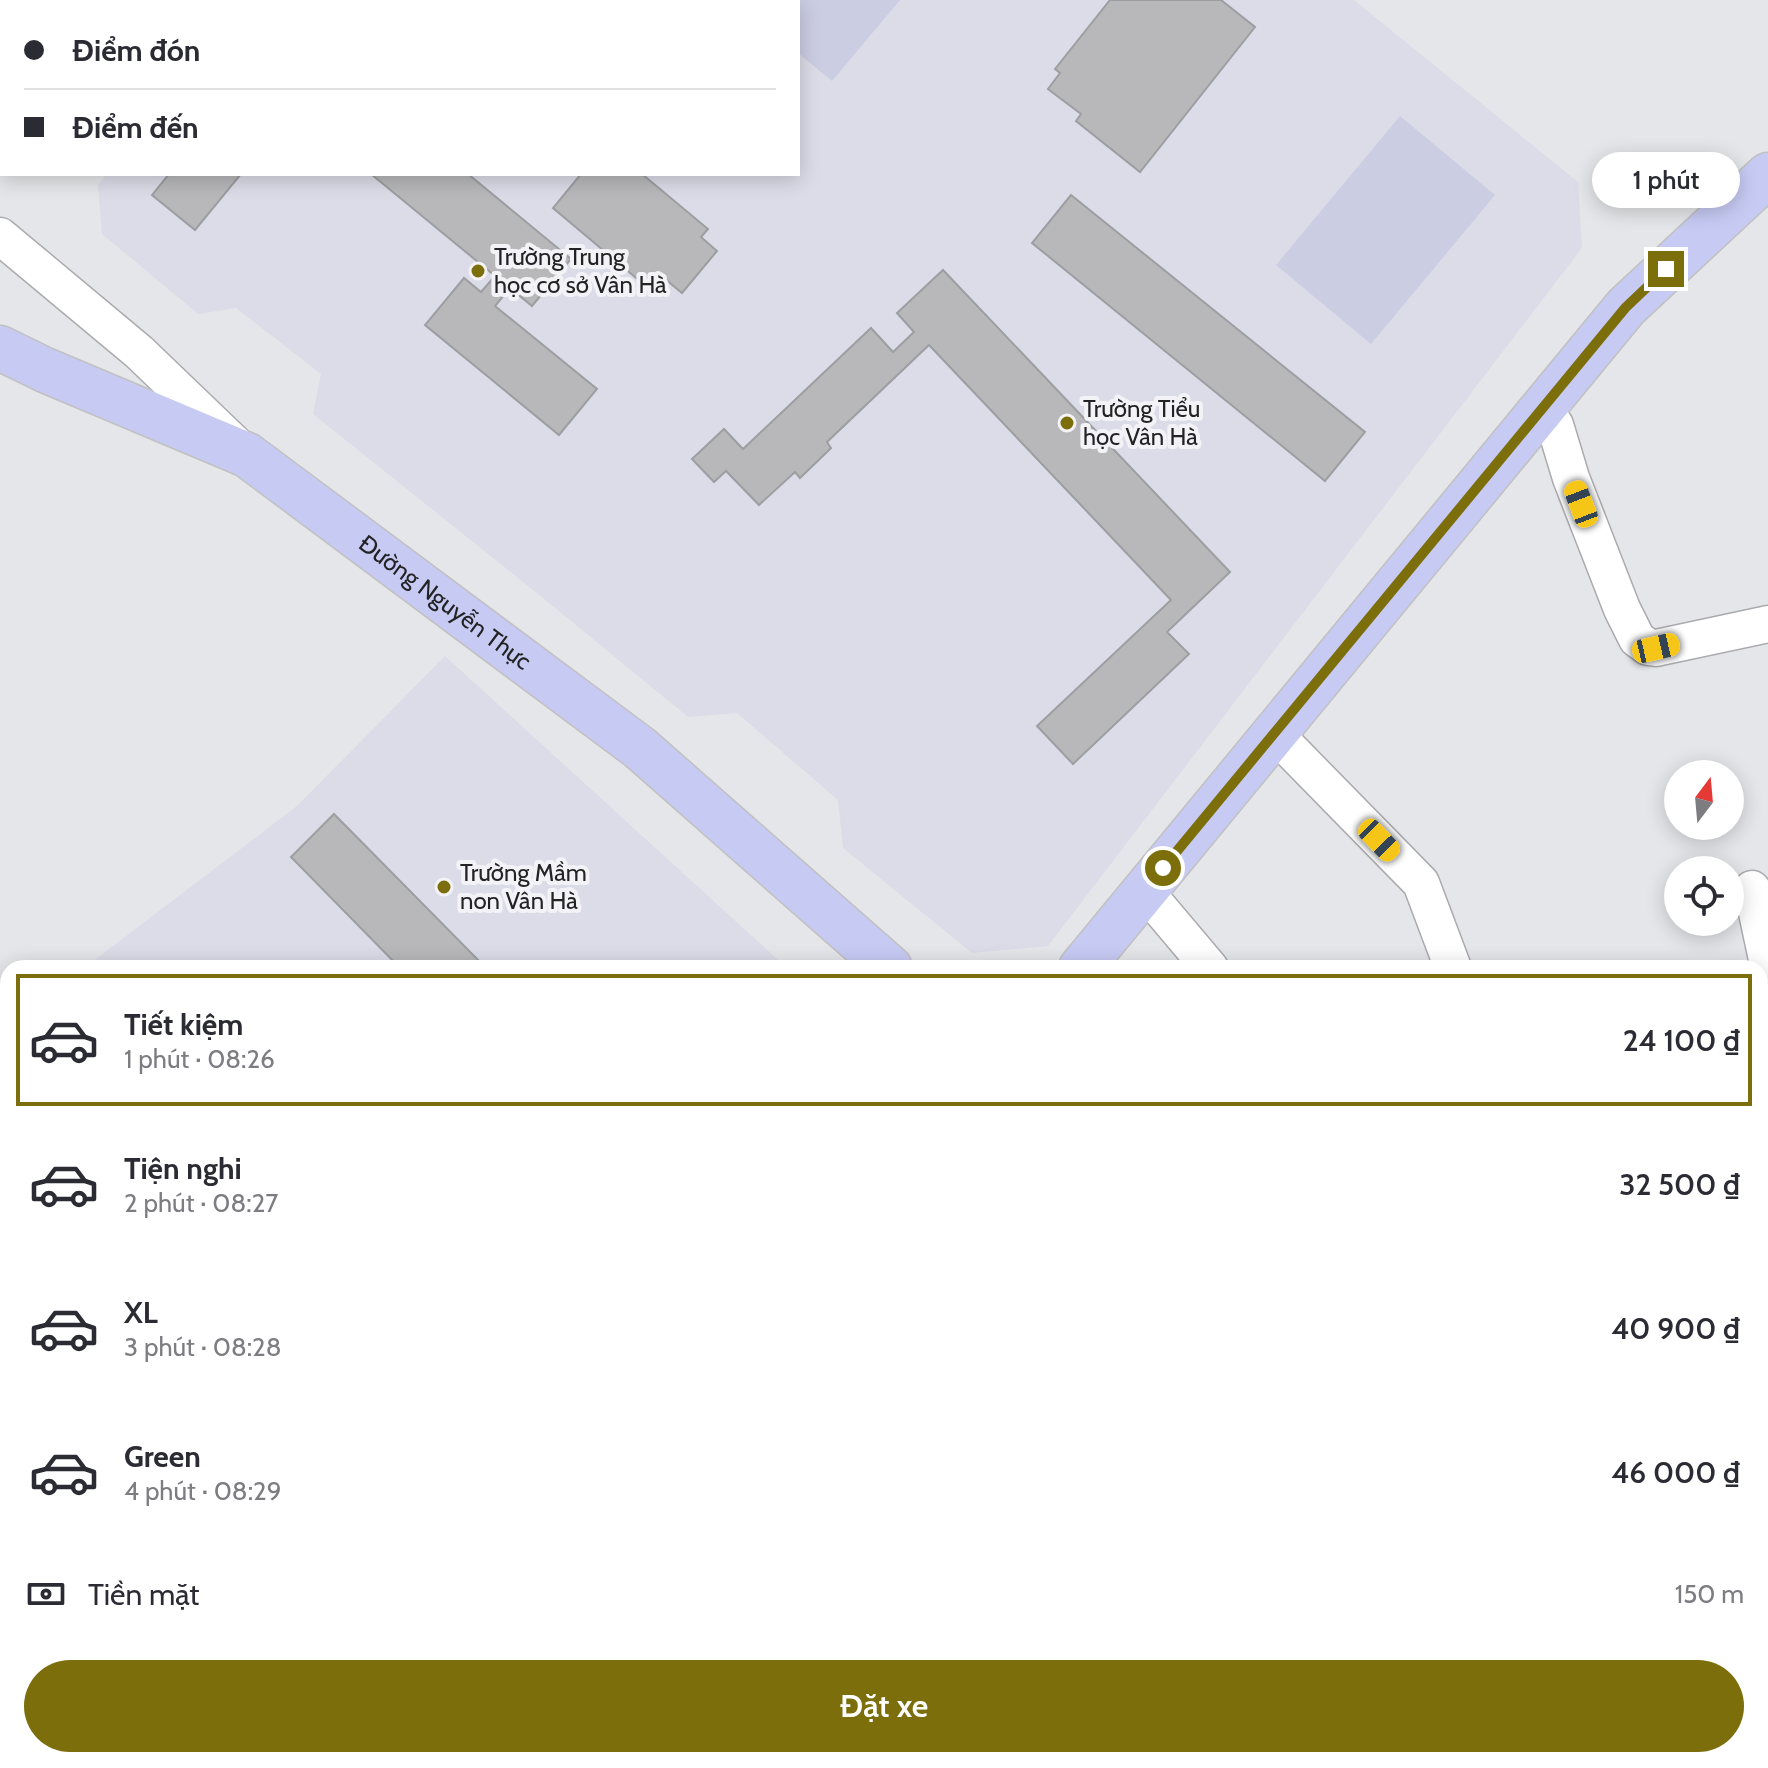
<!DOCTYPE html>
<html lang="vi">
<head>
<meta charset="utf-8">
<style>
	:root { --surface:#fff; --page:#f2f2f3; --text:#2b2b33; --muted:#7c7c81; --line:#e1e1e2; --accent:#7b6e0b }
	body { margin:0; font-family:Cabin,sans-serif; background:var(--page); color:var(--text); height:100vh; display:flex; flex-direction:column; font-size:30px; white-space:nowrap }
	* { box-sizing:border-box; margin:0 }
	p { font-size:26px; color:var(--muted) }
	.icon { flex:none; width:44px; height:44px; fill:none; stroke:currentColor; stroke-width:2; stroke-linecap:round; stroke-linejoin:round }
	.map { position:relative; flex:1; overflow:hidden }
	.panel { position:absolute; left:0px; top:960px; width:1768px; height:808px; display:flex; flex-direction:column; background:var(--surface); border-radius:24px 24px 0 0; box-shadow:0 4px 20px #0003 }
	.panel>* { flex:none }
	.top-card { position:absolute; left:0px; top:0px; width:800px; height:176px; box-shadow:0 4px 20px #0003; display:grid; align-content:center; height:176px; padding:0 24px; background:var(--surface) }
	.needle { width:52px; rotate:16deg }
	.tools { position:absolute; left:1664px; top:760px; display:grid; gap:16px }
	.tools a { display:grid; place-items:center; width:80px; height:80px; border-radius:50%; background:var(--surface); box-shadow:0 4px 20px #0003; font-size:40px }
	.end { position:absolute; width:36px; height:36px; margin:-18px; border:10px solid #7b6e0b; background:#fff; box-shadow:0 0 0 4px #fff }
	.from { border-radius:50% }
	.bubble { position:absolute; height:56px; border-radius:28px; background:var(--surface); box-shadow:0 4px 20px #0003; font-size:26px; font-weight:600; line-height:56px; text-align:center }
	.car { position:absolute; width:24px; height:48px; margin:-24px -12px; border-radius:10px; box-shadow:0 0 6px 2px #0007; background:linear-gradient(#f5c518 24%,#345 0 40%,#f5c518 0 76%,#345 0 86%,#f5c518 0) }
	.top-card b { display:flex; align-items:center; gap:28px; height:76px; font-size:30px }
	.top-card b+b { border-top:2px solid var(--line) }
	.top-card i { width:20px; height:20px; background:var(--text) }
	ul { padding:14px 0 0; list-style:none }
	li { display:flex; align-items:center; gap:24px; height:132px; margin:0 16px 12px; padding:0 8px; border:4px solid transparent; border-radius:0px }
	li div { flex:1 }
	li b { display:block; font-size:30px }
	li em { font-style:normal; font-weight:600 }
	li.current { border-color:var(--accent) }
	li>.icon { width:72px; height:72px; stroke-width:1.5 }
	.pay { display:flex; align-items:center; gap:20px; height:88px; padding:0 24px; font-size:30px }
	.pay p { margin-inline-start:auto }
	.button { display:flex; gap:16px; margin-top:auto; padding:16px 24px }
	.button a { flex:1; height:92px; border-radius:48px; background:var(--accent); color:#fff; font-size:32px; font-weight:600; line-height:92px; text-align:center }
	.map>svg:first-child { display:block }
	.built { fill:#dbdce7 }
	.green { fill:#cbcde3 }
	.building { fill:#b8b8bb; stroke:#9d9ea1; stroke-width:2 }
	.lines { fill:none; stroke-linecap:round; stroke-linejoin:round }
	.minor-casing { stroke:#ababaf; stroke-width:39 }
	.major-casing { stroke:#c1c1c2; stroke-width:47 }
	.minor { stroke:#fff; stroke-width:36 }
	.major { stroke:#c7caf3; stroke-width:44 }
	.route { stroke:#7b6e0b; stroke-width:10 }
	.poi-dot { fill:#7b6e0b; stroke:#f3f3f7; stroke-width:3 }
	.labels { text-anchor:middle; stroke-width:8; stroke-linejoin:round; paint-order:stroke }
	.poi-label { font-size:24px; fill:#232325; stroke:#f3f3f7; text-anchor:start }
	.street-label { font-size:24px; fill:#232325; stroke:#f3f3f7 }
</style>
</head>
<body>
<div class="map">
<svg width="1768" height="1768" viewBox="0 0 1768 1768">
	<rect width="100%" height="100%" fill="#e5e6e9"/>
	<path class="built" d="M250 0H1354L1578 182 1582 248 1048 946 972 953 843 848 838 800 737 713 688 717 543 598 313 414 321 374 236 308 198 314 102 234 98 185 107 174H798V2H248Z
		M445 656 787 968H84L297 806Z"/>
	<path class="green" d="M733 0H900L832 81 798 53V2H736Z
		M1400 116 1495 195 1371 344 1276 265Z"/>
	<path class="building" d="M349 0H445L447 2H352Z
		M539 0H638L641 2H542Z
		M1110 0H1221L1255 27 1140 172 1076 121 1081 114 1048 89 1060 73 1055 69Z
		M169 174H241L195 230 152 195Z
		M371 174H468L571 259 532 306 510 288 495 306 597 389 559 435 425 325 464 278 481 292 495 276Z
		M581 174H642L708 229 701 237 717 251 682 293 665 279 654 293 553 208Z
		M1071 195 1365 432 1325 481 1032 243Z
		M943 270 1230 572 1167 632 1189 654 1073 764 1037 726 1171 600 929 345 827 442 831 448 800 478 795 472 759 505 726 471 714 482 692 459 724 429 743 449 871 328 893 352 914 332 897 313Z
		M334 814 486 968H400L291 857Z"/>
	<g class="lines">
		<defs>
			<path id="minor" d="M0 236 139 352 238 447
				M1542 407 1555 425 1571 478 1622 609 1637 639 1648 647 1656 648 1768 624
				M1274 733 1421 883 1453 968
				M1752 889 1768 964
				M1145 891 1210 968
				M1760 1705 1768 1719
				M0 1730 8 1725
				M324 1760 328 1768
				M1487 1760 1492 1768
				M1645 1760 1649 1768"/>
			<g id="major">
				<path id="s1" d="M0 348 45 370 247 455 640 748 890 968"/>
				<path d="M1081 968 1626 307 1768 175"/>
				<path d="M1243 1760 1246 1768"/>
			</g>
		</defs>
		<use href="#minor" class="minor-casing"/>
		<use href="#major" class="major-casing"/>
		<use href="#minor" class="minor"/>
		<use href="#major" class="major"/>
	</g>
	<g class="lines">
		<path class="route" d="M1163 868 1626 307 1666 269"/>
	</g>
	<g class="poi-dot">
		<circle cx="478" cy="271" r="8"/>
		<circle cx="1067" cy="423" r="8"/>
		<circle cx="444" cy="887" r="8"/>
	</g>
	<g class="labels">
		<g class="poi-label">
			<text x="494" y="265">Trường Trung<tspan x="494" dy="28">học cơ sở Vân Hà</tspan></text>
			<text x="1083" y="417">Trường Tiểu<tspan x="1083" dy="28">học Vân Hà</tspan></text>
			<text x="460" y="881">Trường Mầm<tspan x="460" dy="28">non Vân Hà</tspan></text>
		</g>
		<g class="street-label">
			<text dy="8" stroke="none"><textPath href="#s1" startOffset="516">Đường Nguyễn Thực</textPath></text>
		</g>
	</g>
</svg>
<div class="tools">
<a><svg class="needle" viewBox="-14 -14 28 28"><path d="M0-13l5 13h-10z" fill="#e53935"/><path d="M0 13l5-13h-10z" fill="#7c7c81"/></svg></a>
<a><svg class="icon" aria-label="locate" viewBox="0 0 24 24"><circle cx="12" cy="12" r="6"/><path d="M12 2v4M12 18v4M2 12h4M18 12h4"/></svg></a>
</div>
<i class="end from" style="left:1163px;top:868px"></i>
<i class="end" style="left:1666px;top:269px"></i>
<div class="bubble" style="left:1592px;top:152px;width:148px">1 phút</div>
<i class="car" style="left:1581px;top:504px;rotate:339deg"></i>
<i class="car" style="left:1656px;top:648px;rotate:77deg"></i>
<i class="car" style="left:1379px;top:840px;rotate:136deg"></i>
<div class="top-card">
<b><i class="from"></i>Điểm đón</b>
<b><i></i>Điểm đến</b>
</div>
<section class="panel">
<ul>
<li class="current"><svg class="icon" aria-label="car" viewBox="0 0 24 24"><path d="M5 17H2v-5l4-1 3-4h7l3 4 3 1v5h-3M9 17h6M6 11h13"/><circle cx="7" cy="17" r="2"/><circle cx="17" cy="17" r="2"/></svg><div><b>Tiết kiệm</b><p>1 phút · 08:26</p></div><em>24 100 ₫</em></li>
<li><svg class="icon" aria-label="car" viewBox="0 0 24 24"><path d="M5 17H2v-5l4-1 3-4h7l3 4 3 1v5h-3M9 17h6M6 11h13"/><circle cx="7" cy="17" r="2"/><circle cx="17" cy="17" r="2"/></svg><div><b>Tiện nghi</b><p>2 phút · 08:27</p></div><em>32 500 ₫</em></li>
<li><svg class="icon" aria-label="car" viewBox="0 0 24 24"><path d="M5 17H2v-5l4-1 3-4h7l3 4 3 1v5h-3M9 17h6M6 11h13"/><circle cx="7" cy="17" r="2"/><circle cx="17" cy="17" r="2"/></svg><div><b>XL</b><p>3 phút · 08:28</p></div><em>40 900 ₫</em></li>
<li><svg class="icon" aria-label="car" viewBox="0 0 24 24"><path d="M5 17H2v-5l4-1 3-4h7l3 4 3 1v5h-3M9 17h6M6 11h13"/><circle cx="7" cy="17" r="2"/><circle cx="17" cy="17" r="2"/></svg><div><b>Green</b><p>4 phút · 08:29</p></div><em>46 000 ₫</em></li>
</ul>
<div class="pay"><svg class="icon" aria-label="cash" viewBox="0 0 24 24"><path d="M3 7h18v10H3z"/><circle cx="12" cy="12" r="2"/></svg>Tiền mặt<p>150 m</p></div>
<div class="button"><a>Đặt xe</a></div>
</section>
</div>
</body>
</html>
